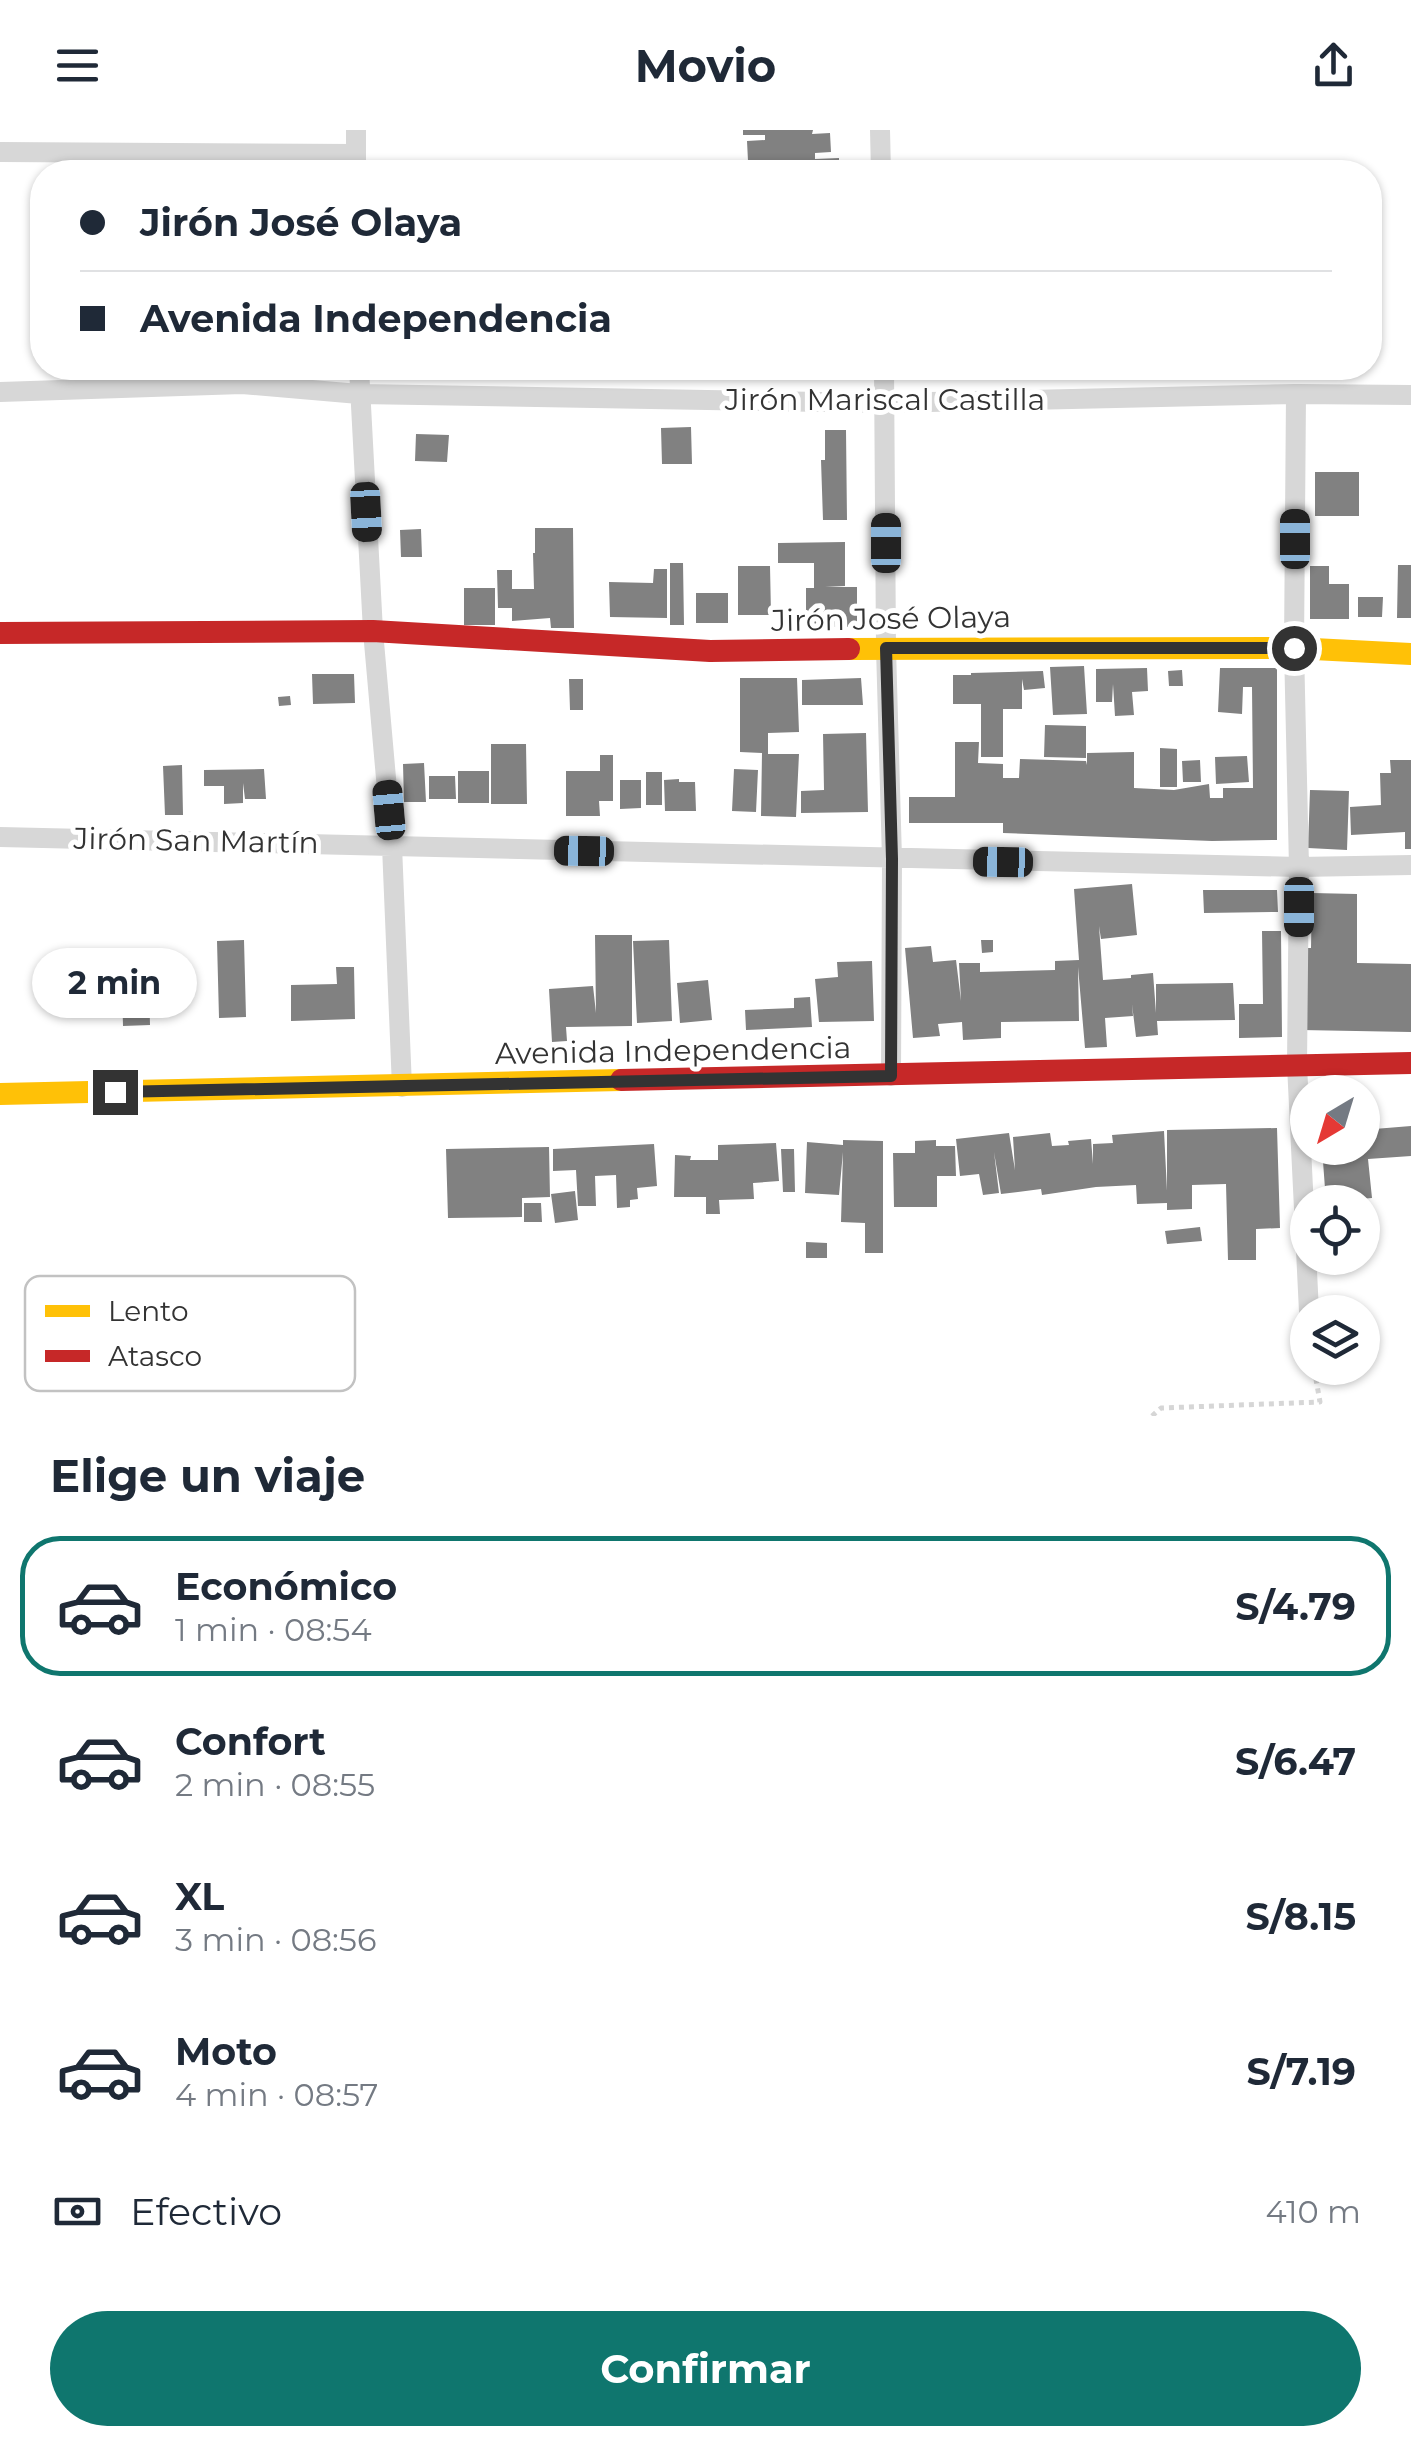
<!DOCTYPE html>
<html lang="es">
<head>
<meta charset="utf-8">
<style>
	:root { --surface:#fff; --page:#f6f6f7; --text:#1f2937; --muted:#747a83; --line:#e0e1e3; --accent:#0f766e }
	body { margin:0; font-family:Montserrat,sans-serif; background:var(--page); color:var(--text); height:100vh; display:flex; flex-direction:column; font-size:38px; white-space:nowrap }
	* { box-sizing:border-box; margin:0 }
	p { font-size:32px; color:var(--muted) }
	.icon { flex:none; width:55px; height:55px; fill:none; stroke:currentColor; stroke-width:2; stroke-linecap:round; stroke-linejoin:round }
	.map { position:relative; height:1286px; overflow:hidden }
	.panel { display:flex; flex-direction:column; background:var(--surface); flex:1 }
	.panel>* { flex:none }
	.guide { position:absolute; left:30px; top:30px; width:1352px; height:220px; border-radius:40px; box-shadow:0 2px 8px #0004; display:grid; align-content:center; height:220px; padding:0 50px; background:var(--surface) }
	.needle { width:65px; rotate:218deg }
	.tools { position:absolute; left:1290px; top:945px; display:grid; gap:20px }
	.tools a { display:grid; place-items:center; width:90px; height:90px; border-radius:50%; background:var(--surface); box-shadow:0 2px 8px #0004; font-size:50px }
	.end { position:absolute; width:45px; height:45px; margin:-22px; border:12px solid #333; background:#fff; box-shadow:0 0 0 5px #fff }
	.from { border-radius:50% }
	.bubble { position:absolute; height:70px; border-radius:35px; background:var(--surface); box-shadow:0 2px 8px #0004; font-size:32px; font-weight:700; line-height:70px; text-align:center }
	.car { position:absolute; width:30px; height:60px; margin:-30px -15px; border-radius:12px; box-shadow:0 0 8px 2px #0007; background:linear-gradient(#222 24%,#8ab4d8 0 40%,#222 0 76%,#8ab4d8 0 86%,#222 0) }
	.guide b { display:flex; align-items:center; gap:35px; height:95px; font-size:38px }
	.guide b+b { border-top:2px solid var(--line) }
	.guide i { width:25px; height:25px; background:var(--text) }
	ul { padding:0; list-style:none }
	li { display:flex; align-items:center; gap:30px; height:140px; margin:0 20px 15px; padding:0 30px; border:5px solid transparent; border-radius:40px }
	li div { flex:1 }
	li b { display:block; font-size:38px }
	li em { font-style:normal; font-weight:700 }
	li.on { border-color:var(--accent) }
	li>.icon { width:90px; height:90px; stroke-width:1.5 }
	h2 { padding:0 50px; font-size:45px; line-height:120px }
	.pay { display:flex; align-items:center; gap:25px; height:110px; padding:0 50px; font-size:38px }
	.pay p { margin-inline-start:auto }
	.cta { display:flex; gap:20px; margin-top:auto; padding:20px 50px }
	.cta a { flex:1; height:115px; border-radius:60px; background:var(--accent); color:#fff; font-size:40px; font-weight:700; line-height:115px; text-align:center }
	header { display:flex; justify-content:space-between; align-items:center; height:130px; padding:0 50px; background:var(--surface); font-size:45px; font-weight:700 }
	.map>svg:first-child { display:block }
	.building { fill:#818181 }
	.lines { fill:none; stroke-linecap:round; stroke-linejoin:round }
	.path { stroke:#d6d6d6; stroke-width:5; stroke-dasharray:5 5; stroke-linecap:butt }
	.street { stroke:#d7d7d7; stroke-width:20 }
	.slow { stroke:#ffc107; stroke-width:22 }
	.jam { stroke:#c62828; stroke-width:22 }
	.route { stroke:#333; stroke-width:12 }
	.labels { text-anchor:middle; stroke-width:10; stroke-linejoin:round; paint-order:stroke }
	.street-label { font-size:30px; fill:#333; stroke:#fff }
	.key { fill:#fff; stroke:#c2c2c2; stroke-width:2.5 }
	.key-label { font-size:28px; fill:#333 }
</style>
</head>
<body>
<header><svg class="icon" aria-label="menu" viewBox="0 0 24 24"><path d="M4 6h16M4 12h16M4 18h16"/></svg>Movio<svg class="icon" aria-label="share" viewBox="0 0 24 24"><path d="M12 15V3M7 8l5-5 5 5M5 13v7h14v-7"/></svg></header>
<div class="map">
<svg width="1411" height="1286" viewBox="0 0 1411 1286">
	<rect width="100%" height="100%" fill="#fff"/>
	<path class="building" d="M743 0H813L812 4 830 3 831 22 815 23V29L839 28V42H752L751 38H764V30L748 31 747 11 765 10V5H743Z
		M904 238H930V241H904Z
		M691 297 692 334H662L661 298Z
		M825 300H846L847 390H823L821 330H825Z
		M416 304 449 305 447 332 415 331Z
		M1315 342H1359V386H1315Z
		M535 398H573L574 498H551L550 488 512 491V478H498L497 440H512V459H534L533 423H535Z
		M421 399 422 427H401L400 400Z
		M845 412V456L825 457H857V497H806V458H814V433H778V413Z
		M670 433H683L684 495H670Z
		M1398 435H1411V488H1397Z
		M738 436H770L771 485H738Z
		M1310 436H1329V454H1349V489H1310Z
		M654 439H667V488L610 487 609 452 653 453Z
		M464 458H495V495H464Z
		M696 463H728V493H696Z
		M1358 467H1383L1382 487H1358Z
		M1084 536 1087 584 1053 585 1050 537Z
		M1147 538 1148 561 1132 562 1134 585 1115 586 1113 554 1112 572H1096V539Z
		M1220 538H1277V710L1212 711 1003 703V693H909V667H955V612H979L978 633 1003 634V648H1019L1020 629 1086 631 1087 635V623L1134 622V658L1174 660 1209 654 1210 668H1223V658H1253L1252 557H1243L1242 584 1218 582Z
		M1182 540 1183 556H1169L1168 541Z
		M1043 541 1045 558 1024 560 1022 549V579H1003V627H981V574H953V545H971V543Z
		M312 544H354L355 573 313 574Z
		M740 548H797L799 602 768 603V624H799L796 687 761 686 762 623 740 622Z
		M861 548 863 575H802V550Z
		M569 549H583V580H570Z
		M290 566 291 575 279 576 278 567Z
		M1045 595 1086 596V628L1044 627Z
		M866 603 868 682 801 683V661L824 660 823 604Z
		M491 614H526L527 674H491Z
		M1160 618 1177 619V657H1160Z
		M600 625H613V671H599L600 686H566V641H600Z
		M1247 626 1249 652 1216 654 1215 627Z
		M1200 630 1201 652H1183L1182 631Z
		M1390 630H1411V719H1405V702L1351 705 1350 677 1381 675 1380 643H1391Z
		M424 633 426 672H404L403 634Z
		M182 635 183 685H165L163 636Z
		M264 639 266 669H245L243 653V673L224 674V656H204V640Z
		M734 639 758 640 756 682 732 681Z
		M458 641H489V673H458Z
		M646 642H662V675H646Z
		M429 646H455L456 669H429Z
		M679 649V652H695L696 681H665L664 650Z
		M620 650H641V678L620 679Z
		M1310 660 1349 661 1347 720 1308 718Z
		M1132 754 1137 805 1101 809 1099 796 1103 850 1131 848V845L1153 843 1156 883V854L1233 853 1235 890 1157 891 1158 905 1136 907 1132 874 1133 886 1105 888 1107 917 1085 918 1078 837 1079 891 1001 892V908L963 910 962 892 938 894 940 906 913 908 905 818 931 816 933 832 956 830 961 871 959 833H980V842L1055 840V831L1079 830 1074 759Z
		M1203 760H1277L1278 782 1204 783Z
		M1312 763 1357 764V833L1411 834V902L1301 900 1302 818H1311Z
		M1262 801H1281L1282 907 1239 908V874H1263Z
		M595 805H632V896L566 897 567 911 552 912 549 859 593 856 596 883Z
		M244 810 246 887 219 888 217 811Z
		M669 810 672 891 637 893 633 811Z
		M981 810H993V822L982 823Z
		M872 831 874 891 819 892 815 849 838 847 837 832Z
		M336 837H354L355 889 291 891V855L337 854Z
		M708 850 712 890 680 893 677 853Z
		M149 857 150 895 123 896 122 858Z
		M810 867 812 897 746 900 745 880 794 878V868Z
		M1411 996V1026L1368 1029 1372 1068 1326 1072 1322 1018H1362V1000Z
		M1277 998 1280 1098 1256 1099V1130H1228L1226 1054 1192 1055V1079L1167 1080V1073L1137 1074 1136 1055 1096 1057 1042 1065 1041 1059 1001 1064 994 1022 999 1063 983 1065 979 1044 960 1046 956 1009 1009 1003 1015 1040 1013 1007 1050 1003 1052 1016 1069 1015 1068 1011 1091 1009 1093 1034V1014L1113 1013 1112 1005 1164 1001 1167 1061V1000Z
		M843 1010 883 1011V1123H865V1093L841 1092 843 1022 839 1065 805 1063 807 1012 843 1015Z
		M936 1010V1016H955L956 1046H937V1077H894L893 1023H915V1011Z
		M776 1013 779 1051 753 1053 754 1069 719 1070 720 1084H706V1067H674L675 1025 691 1026 690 1030H718V1015Z
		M654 1014 657 1056 637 1058 638 1069 630 1070V1077L617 1078 616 1045 595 1046 596 1076H578L576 1040 553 1041V1019Z
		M549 1017 550 1067 522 1068V1087L448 1088 446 1019Z
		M781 1019H794L795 1062H783Z
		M575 1061 578 1090 555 1093 551 1064Z
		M524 1073H541L542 1092H524Z
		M1200 1097 1202 1111 1167 1114 1165 1101Z
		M806 1112 827 1113V1128H806Z"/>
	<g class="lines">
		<path class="path" d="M1152 1286 1161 1278 1320 1272 1314 1238"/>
		<path class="street" d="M880 0 881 42
			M0 22 356 24
			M356 42V0
			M359 238 373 501 392 716 402 957
			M884 238 886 518 892 729 891 946
			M0 262 242 254 359 264 885 273 1296 264 1411 265
			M1296 264 1294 518 1299 737 1297 935 1309 1182
			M0 707 1299 737 1411 735"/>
		<path class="slow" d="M849 519 1294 518 1411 524
			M0 964 621 950"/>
		<path class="jam" d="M0 503 373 501 710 521 849 519
			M621 950 1411 933"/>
	</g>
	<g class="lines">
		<path class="route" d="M115 962 891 946 892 729 886 518H1294"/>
	</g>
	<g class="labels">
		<g class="street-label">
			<text x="885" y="280">Jirón Mariscal Castilla</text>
			<text transform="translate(891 489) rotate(-1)" y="10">Jirón José Olaya</text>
			<text transform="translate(196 711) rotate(1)" y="10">Jirón San Martín</text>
			<text transform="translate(673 921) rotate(-1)" y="10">Avenida Independencia</text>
		</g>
	</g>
	<rect x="25" y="1146" width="330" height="115" rx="15" class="key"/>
	<rect x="45" y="1175" width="45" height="12" fill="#ffc107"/>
	<rect x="45" y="1220" width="45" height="12" fill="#c62828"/>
	<g class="key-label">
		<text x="108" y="1191">Lento</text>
		<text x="108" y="1236">Atasco</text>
	</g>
</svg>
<div class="tools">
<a><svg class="needle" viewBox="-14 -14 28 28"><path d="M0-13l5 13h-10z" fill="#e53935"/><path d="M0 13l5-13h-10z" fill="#747a83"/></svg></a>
<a><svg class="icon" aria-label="locate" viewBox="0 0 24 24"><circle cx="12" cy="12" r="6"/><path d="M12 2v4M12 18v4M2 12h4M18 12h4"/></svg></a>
<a><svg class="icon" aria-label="layers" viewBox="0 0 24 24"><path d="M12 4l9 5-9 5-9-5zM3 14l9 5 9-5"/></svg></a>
</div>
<i class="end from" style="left:1294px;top:518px"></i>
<i class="end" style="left:115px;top:962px"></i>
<div class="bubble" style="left:32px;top:818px;width:165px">2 min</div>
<i class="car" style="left:366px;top:382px;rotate:177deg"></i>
<i class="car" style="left:1295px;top:409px;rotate:0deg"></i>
<i class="car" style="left:886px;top:413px;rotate:0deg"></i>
<i class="car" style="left:389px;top:680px;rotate:355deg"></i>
<i class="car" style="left:584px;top:721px;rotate:271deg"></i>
<i class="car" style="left:1003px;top:732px;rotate:271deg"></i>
<i class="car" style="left:1299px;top:777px;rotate:180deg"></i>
<div class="guide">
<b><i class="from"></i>Jirón José Olaya</b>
<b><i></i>Avenida Independencia</b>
</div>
</div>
<section class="panel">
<h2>Elige un viaje</h2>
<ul>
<li class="on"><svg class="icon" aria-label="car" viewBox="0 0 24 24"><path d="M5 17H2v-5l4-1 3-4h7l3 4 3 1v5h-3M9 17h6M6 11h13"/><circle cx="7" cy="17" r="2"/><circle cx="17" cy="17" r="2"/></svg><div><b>Económico</b><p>1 min · 08:54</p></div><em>S/4.79</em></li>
<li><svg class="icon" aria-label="car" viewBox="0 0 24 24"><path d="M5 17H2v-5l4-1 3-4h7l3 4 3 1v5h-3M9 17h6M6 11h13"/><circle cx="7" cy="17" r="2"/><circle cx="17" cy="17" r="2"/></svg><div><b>Confort</b><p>2 min · 08:55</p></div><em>S/6.47</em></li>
<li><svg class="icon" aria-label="car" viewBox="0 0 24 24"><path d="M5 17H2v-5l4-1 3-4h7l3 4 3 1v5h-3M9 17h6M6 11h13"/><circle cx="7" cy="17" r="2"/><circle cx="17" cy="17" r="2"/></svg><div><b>XL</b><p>3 min · 08:56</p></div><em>S/8.15</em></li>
<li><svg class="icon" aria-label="car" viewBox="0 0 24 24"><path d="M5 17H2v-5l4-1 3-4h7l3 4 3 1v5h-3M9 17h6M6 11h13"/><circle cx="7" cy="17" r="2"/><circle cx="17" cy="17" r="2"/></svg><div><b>Moto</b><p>4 min · 08:57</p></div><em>S/7.19</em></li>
</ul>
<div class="pay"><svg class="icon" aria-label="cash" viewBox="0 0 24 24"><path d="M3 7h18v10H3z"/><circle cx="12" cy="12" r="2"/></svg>Efectivo<p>410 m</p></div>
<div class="cta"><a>Confirmar</a></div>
</section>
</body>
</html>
